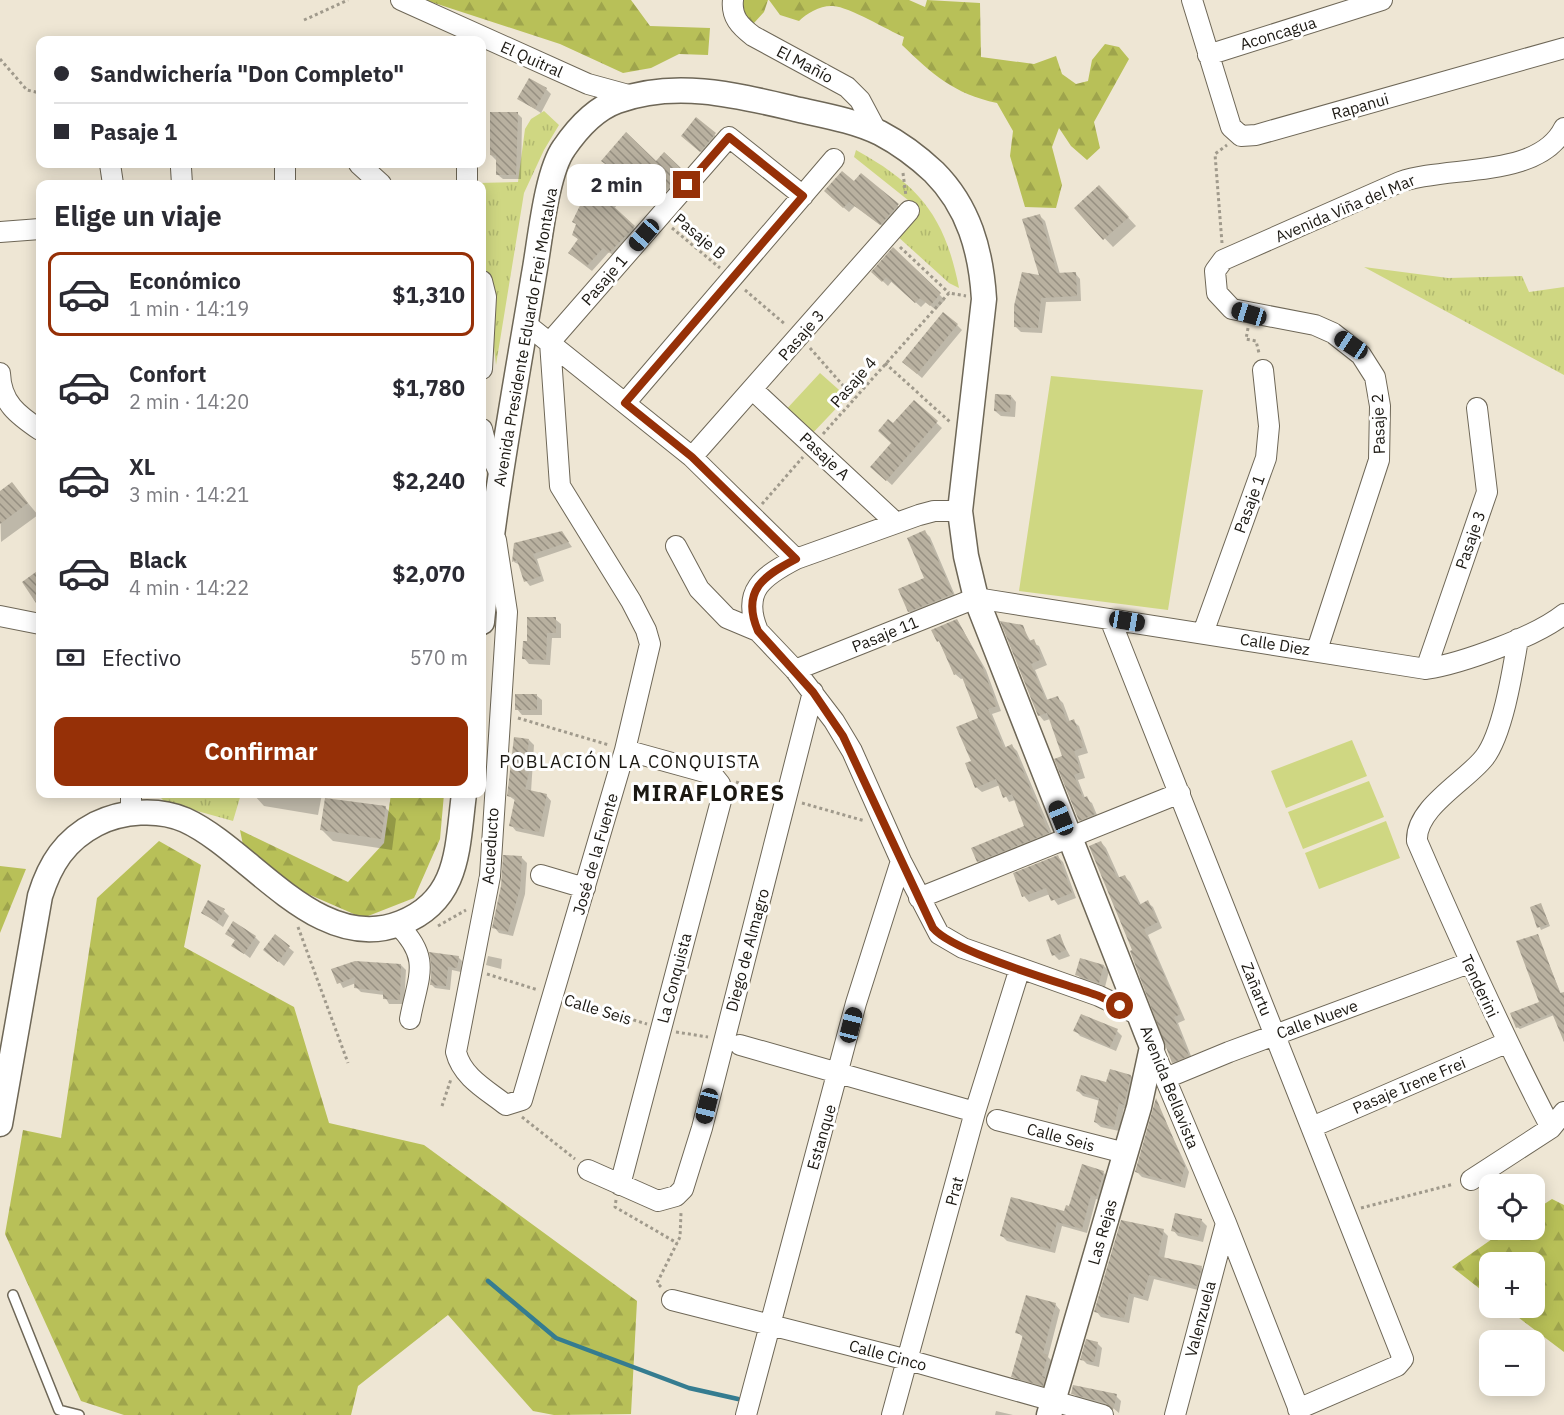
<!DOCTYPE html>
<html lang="es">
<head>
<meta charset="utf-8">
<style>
	:root { --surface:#fff; --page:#f7f7f7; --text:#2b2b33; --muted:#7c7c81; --line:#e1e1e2; --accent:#963007 }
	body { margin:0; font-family:"IBM Plex Sans",sans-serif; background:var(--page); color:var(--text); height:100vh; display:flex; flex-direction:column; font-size:22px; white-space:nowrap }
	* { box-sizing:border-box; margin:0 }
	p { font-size:20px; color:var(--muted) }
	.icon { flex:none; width:33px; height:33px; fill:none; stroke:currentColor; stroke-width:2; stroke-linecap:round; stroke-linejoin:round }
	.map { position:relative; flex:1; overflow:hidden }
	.drawer { position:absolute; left:36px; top:180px; width:450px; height:618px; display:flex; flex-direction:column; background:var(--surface); border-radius:12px; box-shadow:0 3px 15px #0003 }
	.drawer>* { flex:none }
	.hud { position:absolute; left:36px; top:36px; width:450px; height:132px; border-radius:12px; box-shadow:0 3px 15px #0003; display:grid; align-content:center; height:132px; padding:0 18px; background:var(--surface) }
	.buttons { position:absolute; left:1479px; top:1174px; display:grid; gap:12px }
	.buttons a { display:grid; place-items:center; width:66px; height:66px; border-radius:12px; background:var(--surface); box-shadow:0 3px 15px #0003; font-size:30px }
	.end { position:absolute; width:27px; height:27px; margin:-14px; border:8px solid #963007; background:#fff; box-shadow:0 0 0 3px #fff }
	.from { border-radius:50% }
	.bubble { position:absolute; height:42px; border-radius:12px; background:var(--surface); box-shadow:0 3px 15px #0003; font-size:20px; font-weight:700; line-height:42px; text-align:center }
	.car { position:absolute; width:18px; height:36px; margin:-18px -9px; border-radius:8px; box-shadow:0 0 4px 2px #0007; background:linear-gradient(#222 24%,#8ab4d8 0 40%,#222 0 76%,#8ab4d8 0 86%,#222 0) }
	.hud b { display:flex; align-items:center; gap:21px; height:57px; font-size:22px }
	.hud b+b { border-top:2px solid var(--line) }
	.hud i { width:15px; height:15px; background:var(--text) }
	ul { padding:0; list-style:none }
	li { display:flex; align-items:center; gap:18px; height:84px; margin:0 12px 9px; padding:0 6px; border:3px solid transparent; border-radius:12px }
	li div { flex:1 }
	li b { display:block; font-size:22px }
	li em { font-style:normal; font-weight:700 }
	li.on { border-color:var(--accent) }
	li>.icon { width:54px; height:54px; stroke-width:1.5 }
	h2 { padding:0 18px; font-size:27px; line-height:72px }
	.pay { display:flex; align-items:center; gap:15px; height:66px; padding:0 18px; font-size:22px }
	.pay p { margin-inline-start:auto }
	.cta { display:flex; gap:12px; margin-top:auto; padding:12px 18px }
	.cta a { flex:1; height:69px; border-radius:12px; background:var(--accent); color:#fff; font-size:24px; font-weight:700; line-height:69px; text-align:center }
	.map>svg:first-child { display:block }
	.grass { fill:url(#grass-tufts) }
	.forest { fill:url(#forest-firs) }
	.pitch { fill:#cfd782 }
	.shadow { fill:#0003 }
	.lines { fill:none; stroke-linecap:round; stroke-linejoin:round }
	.stream { stroke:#357c90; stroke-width:4.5 }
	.building { fill:url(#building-back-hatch) }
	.service-casing { stroke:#6e6757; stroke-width:12 }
	.minor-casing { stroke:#6e6757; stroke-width:22 }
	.tertiary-casing { stroke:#6e6757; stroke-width:27 }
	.path { stroke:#a09a8c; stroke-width:3; stroke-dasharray:3 3; stroke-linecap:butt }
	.service { stroke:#fff; stroke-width:9 }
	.minor { stroke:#fff; stroke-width:20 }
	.tertiary { stroke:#fff; stroke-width:24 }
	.route { stroke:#963007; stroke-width:8 }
	.labels { text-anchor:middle; stroke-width:6; stroke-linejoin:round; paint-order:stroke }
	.street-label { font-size:16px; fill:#1b1812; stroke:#fff }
	.neighbourhood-label { font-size:18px; letter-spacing:1.5px; fill:#1b1812; stroke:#fff }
	.district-label { font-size:22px; font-weight:bold; letter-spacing:1.5px; fill:#1b1812; stroke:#fff }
</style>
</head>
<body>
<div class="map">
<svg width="1564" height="1415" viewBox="0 0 1564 1415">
	<defs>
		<pattern id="grass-tufts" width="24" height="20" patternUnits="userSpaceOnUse" patternTransform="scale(1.5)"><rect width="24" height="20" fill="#cfd782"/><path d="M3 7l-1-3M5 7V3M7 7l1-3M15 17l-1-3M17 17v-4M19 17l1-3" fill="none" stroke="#b1b86f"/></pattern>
		<pattern id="forest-firs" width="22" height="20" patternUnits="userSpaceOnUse" patternTransform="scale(1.5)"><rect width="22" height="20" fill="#b8c058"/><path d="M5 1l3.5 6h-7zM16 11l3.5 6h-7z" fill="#9ea44c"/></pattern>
		<pattern id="building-back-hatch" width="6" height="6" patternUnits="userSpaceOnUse" patternTransform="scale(1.5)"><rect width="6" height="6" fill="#b9b1a0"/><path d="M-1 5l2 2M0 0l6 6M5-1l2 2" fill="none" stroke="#968f81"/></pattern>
	</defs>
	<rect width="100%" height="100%" fill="#eee6d4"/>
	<path class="grass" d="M544 111 559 125 544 150 524 193 496 365 488 294 482 278V184L477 183 518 182 525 129 531 119Z
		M856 150C919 185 945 216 959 288L949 283 896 235 918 208 854 157Z
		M1364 267 1448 278 1522 276 1529 292 1564 287V375Z
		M157 794H241L233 821 165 802Z"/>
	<path class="forest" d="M425 0H631L650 26 710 28 708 55 679 54 651 68 623 73 560 44Z
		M737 0H768L764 12 744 34Z
		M769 0H909L925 7 927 0 980 3 981 57 1034 64 1056 56 1062 74 1076 84 1088 81 1092 60 1105 44 1119 47 1129 59 1094 122 1100 148 1087 160 1071 146 1059 128 1052 147 1062 185 1056 208 1025 207 1010 156 1013 131 997 103C954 94 932 74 902 45L904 37C887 30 850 7 833 6 821 5 807 13 799 21L780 15Z
		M391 794H444L440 839 414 898 363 918 301 891 244 850 240 830 348 882 384 843Z
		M159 841 201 865 184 947 294 1007 329 1123 424 1145 637 1301 631 1414 554 1415 533 1411 448 1315 358 1386 351 1415H124L81 1401 5 1234 23 1130 61 1138 97 898Z
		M0 866 26 869 0 933Z
		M1552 1199 1564 1205V1352L1506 1308H1534V1263H1490L1489 1296 1452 1267 1505 1230H1534L1535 1210Z"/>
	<path class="pitch" d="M820 373 847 397 808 438 782 414Z
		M1051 376 1203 390 1168 610 1019 591Z
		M1352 740 1367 776 1286 808 1271 771Z
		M1369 781 1384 817 1303 849 1288 812Z
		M1386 821 1400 858 1319 889 1305 853Z"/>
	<path class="shadow" d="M546 89 551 94 541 113 519 99Z
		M517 113 522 118 521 179H503L498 175 496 160 491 155Z
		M697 119 720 140 706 156 688 141Z
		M664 154 688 177 674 192 670 188 652 206 631 185 614 209 639 232 615 257 609 252 592 271 575 258 570 253 579 240 574 235 587 194 656 163Z
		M861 175 903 210 886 229 855 206 849 212 831 197 854 183Z
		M1107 195 1136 226 1113 247 1076 208Z
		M1040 216 1045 221 1060 274 1075 273 1080 279 1081 301 1046 302 1042 333 1021 332 1016 327 1041 277Z
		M893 249 945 300 936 310 926 302 921 307 892 281 888 286 873 272Z
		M957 325 962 330 922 378 909 367Z
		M1011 396 1016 402 1015 417 1001 416 995 411Z
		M914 402 942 428 892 485 872 467 893 443V426Z
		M12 484 38 515 1 542 0 493Z
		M561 532 572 547 537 559 544 581 530 586 526 581 520 565 514 562 515 544Z
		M925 532 930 537 957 600 914 617 909 611 926 579Z
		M555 619 561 624V638H552L550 665 529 664 524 658 528 643Z
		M957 620 986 670 1001 711 992 714 1006 748 1012 746 1017 751 1054 838 984 866 978 861 1026 827 1015 800 1009 802 1000 785 982 792 976 787 972 762 980 719 964 678 961 679 955 674 939 641Z
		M1022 626 1031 642 1039 646 1047 665 1035 670 1048 701 1058 698 1063 703 1070 722 1073 721 1079 726 1088 753 1078 756 1085 778 1078 780 1085 798 1092 803 1099 820 1085 825 1080 820 1064 757 1050 719 1044 721 1039 715Z
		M536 695 542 700V715H522L517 709Z
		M529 740 534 745 531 792 546 795 551 801 544 837 516 831 511 825 516 801 509 796Z
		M253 794H322L318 815 264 806Z
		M385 807 396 819 392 850 333 841 322 830Z
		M1101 842 1106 848 1120 879 1125 877 1130 882 1141 905 1147 902 1153 907 1162 928 1148 935 1185 1020 1178 1023 1193 1061 1178 1067 1173 1062 1134 951Z
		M1058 857 1063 862 1076 898 1058 905 1050 894 1029 902 1024 896 1015 874Z
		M522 858 527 863 525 894 513 936 499 933 494 927Z
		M1541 905 1550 926 1541 930 1532 908Z
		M224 911 229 916 223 927 203 913Z
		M227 934 255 937 260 942 250 958 233 945 236 941Z
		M1537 935 1561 994 1564 993V1039L1554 1015 1520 1029 1517 1027 1541 1002Z
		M275 936 294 952 284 966 265 950Z
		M1059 936 1070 956 1059 960 1054 955Z
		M431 953 458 957 462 961 461 972 452 970 450 990 435 988 431 984Z
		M488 956 502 959 501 969 486 965Z
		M1081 959 1104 966 1109 971 1105 987 1082 980 1077 974Z
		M401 965 406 970 404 1004H389L384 995 361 992 356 987V983L343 988 333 970Z
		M1075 1030 1117 1031 1122 1036 1116 1051 1080 1036Z
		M1131 1076 1136 1081 1129 1109 1124 1108 1119 1131 1101 1127 1095 1122 1100 1101 1083 1096 1078 1091Z
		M1156 1101 1189 1172 1185 1188 1142 1177 1137 1172Z
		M1103 1172 1108 1178 1101 1201 1096 1199 1087 1233 1062 1226 1055 1253 1007 1241 1002 1236 1065 1212Z
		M1202 1221 1207 1226 1203 1242 1178 1236 1173 1230Z
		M1163 1231 1168 1236 1164 1259 1201 1267 1206 1273 1202 1291 1154 1279 1148 1301 1134 1297 1129 1323 1101 1317 1096 1311Z
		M1055 1304 1060 1310 1048 1357 1053 1362 1048 1390 1018 1381 1013 1376 1024 1338 1017 1332Z
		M1097 1343 1102 1348 1099 1367 1087 1364 1082 1359Z
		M1073 1393 1116 1396 1121 1401 1119 1413 1113 1408 1078 1398Z
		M996 1411 1013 1415H995Z"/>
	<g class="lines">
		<path class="stream" d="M488 1281 556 1338 689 1388 738 1399"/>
	</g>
	<path class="building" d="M529 78 547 88 535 109 517 99Z
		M490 112H518L516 175H496V156L490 155Z
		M696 117 716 133 700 152 681 136Z
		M626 132 656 161 664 152 684 171 668 189 664 184 646 202 626 181 610 203 635 226 609 253 603 248 587 266 568 253 578 239 572 235 576 224 572 222 586 193 608 166 601 161Z
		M842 171 854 181 861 173 899 204 880 225 849 202 843 208 824 191Z
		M1099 185 1129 217 1103 240 1074 208Z
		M1040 214 1057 273 1076 272 1077 296 1041 298 1038 328 1014 327V306L1022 272 1039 275 1022 219Z
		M893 247 941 293 930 306 920 298 915 303 886 277 882 282 871 272Z
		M943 312 958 324 917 374 902 362Z
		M995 394 1011 395 1010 412 994 411Z
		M914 400 938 421 886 481 870 467 891 443 878 431 888 419 893 423Z
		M12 482 28 503 0 524V491Z
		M925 530 953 594 908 612 898 589 924 578 907 538Z
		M562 531 569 542 533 554 541 576 524 582 517 560 512 562 514 543Z
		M40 569V609L22 582Z
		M527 617H556V633H547L546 660 522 659 523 641H527Z
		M957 619 981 663 997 706 988 709 1004 748 1012 744 1049 833 977 862 971 848 1024 826 1012 794 1003 798 996 779 975 788 965 763 971 761 956 727 978 718 960 672 954 675 939 641 937 642 931 630Z
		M1000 621 1023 625 1029 641 1034 639 1042 659 1031 664 1046 700 1058 696 1067 722 1074 719 1084 747 1074 751 1081 772 1074 775 1083 798 1087 796 1095 814 1079 821 1054 759 1062 756 1047 713 1038 716Z
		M515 694H537V710H515Z
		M514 737 529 739 525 772 529 773 525 789 547 794 539 832 509 826 515 798 507 796Z
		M325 798 386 806 381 839 320 830Z
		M1101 841 1117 878 1125 875 1139 905 1148 900 1158 922 1144 929 1181 1014 1174 1017 1189 1056 1172 1063 1130 951 1132 950 1089 846Z
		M503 855 522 856 520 888 508 932 492 928 501 886Z
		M1058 855 1072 893 1051 901 1046 888 1022 897 1013 873Z
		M208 900 225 909 217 922 201 913Z
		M1541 903 1549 924 1537 928 1530 907Z
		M233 921 256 936 244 954 231 946 235 940 225 934Z
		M275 934 290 946 278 962 263 950Z
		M1060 934 1066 950 1052 956 1046 940Z
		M1538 934 1560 993 1564 992V1042L1552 1013 1516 1028 1510 1013 1539 1002 1516 941Z
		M429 952 459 956 457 968 448 967 446 986 430 985 432 968Z
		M1080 958 1104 965 1099 983 1075 975Z
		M355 961 401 964 400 1000 383 999V991L354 988 355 977 337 984 331 969Z
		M1081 1014 1118 1029 1110 1047 1073 1031Z
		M1110 1069 1131 1075 1124 1105 1119 1103 1114 1127 1094 1122 1099 1098 1076 1091 1081 1075 1106 1082Z
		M1156 1098 1185 1166 1180 1184 1135 1172Z
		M1082 1164 1104 1171 1096 1197 1091 1195 1082 1229 1057 1222 1050 1249 1000 1236 1011 1197 1064 1211 1066 1205 1069 1206Z
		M1175 1213 1202 1219 1198 1237 1171 1231Z
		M1121 1220 1164 1229 1158 1256 1202 1266 1197 1286 1149 1275 1143 1296 1129 1293 1124 1318 1094 1312Z
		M1026 1295 1056 1303 1043 1353 1048 1355 1042 1376 1045 1377 1043 1386 1011 1377 1023 1335 1015 1333Z
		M1086 1339 1098 1342 1094 1362 1080 1360Z
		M1073 1385 1117 1394 1113 1410 1106 1403 1071 1394Z"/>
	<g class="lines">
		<defs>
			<path id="service" d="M13 1295 59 1410 79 1415"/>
			<path id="minor" d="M401 0 588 84 632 96
				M733 0C731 17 740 26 753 36L847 87 860 100 877 132
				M1192 0 1231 127 1241 136 1256 135 1564 48
				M1208 55 1382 0
				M110 164 113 184
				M285 164V184
				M359 164 381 184
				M181 168 182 184
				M467 184V164
				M0 232 40 229
				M482 281 486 297 482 369
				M526 324 692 457 796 559C763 576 741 591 758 631L795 670 834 721 852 751 901 861 939 934 963 948 1099 996 1141 1016
				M0 373C1 403 18 415 40 430
				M753 390 896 523
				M625 403 834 159
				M482 429 486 445 501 476
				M692 457 909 211
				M496 540 507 612 490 876 456 1052C462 1077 487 1090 506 1105L522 1100 625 750 650 644 646 630 631 601 560 486 550 342 729 137 803 196
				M676 546 699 589 727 618 758 631
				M796 559 919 515 934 511H960
				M0 616 40 624
				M1110 619 1403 1359 1397 1366 1298 1409
				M1203 633 1266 458 1269 426 1263 370
				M1518 639C1513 669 1503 734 1484 758 1466 781 1415 808 1417 841 1459 938 1502 1034 1551 1128
				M1317 650 1379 460 1380 406 1375 377 1361 355 1333 333 1315 325 1232 309 1217 293 1215 271 1223 260 1400 182C1448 165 1539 179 1564 128
				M1426 669 1487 492 1477 408
				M795 670 976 598 1426 669C1463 663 1535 637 1564 614
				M131 794V813
				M541 875 585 888
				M919 898 1180 793
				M398 925C432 959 418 976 410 1019
				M740 1045 975 1112
				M1152 1047 1226 1223 1301 1415
				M1166 1078 1229 1052 1469 963
				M997 1120 1125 1153
				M1312 1127 1506 1043
				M588 1170 658 1201 676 1196 683 1189 702 1128 813 692
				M1471 1180 1551 1128 1564 1112
				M620 1185 722 797 720 784 712 774 625 750
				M672 1300 908 1360 1103 1415
				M746 1415 856 1003 901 861
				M892 1415 975 1112 1020 968
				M1175 1415 1226 1223"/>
			<path id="tertiary" d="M482 622C493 505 515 389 534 274 540 242 546 173 564 148 577 129 595 109 617 101 677 79 740 96 800 110 827 116 855 121 880 133 899 143 918 157 934 172 969 207 981 251 984 299L960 511 966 556 976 598 1152 1047 1139 1107 1049 1415
				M0 1124 40 896C50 864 65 840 96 824 122 811 158 808 185 820 251 850 318 956 401 923 460 900 457 847 464 794"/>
		</defs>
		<use href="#service" class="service-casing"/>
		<use href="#minor" class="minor-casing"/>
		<use href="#tertiary" class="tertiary-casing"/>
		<path class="path" d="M304 20 348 0
			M0 59 27 90 40 93
			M903 173 906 196
			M672 228 720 268
			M1222 243 1215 154 1227 145
			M900 247 949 293
			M745 290 786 325
			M1248 328 1246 339 1256 341 1259 353
			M810 348 854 398
			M885 363 950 422
			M823 434 949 293 966 296
			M762 504 803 457
			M518 718 609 745
			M736 782 770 793
			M802 803 865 821
			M438 926 466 910
			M298 927 348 1063
			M487 974 538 990
			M570 1001 647 1024
			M676 1032 708 1037
			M442 1106 451 1079
			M522 1117 575 1159
			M616 1200 615 1207 677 1243
			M1361 1208 1454 1184
			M661 1287 657 1283 680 1237 681 1213"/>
		<use href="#service" class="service"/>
		<use href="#minor" class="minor"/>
		<use href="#tertiary" class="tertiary"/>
	</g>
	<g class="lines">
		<path class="route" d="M687 185 729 137 803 196 625 403 692 457 796 559C763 576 741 591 758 631L813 692 843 736 933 928C954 953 1063 983 1099 996L1120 1006"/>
	</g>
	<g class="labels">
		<g class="street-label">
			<text transform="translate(1278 33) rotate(-17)" y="6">Aconcagua</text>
			<text transform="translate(532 59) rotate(24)" y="6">El Quitral</text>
			<text transform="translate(805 64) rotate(28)" y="6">El Mañío</text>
			<text transform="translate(1360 106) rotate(-16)" y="6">Rapanui</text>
			<text transform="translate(1345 208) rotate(-23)" y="6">Avenida Viña del Mar</text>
			<text transform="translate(700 236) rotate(40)" y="6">Pasaje B</text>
			<text transform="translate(604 280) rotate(-49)" y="6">Pasaje 1</text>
			<text transform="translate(801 335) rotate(-49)" y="6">Pasaje 3</text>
			<text transform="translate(525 337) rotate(-80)" y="6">Avenida Presidente Eduardo Frei Montalva</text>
			<text transform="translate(853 382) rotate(-49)" y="6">Pasaje 4</text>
			<text transform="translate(1378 424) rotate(-92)" y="6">Pasaje 2</text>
			<text transform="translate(825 456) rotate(43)" y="6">Pasaje A</text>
			<text transform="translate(1249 504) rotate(-70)" y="6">Pasaje 1</text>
			<text transform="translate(1470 540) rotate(-71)" y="6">Pasaje 3</text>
			<text transform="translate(885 634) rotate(-22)" y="6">Pasaje 11</text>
			<text transform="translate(1275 644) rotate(9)" y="6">Calle Diez</text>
			<text transform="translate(490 846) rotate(-86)" y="6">Acueducto</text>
			<text transform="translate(595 854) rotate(-74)" y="6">José de la Fuente</text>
			<text transform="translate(747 950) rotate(-75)" y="6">Diego de Almagro</text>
			<text transform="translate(674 978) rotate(-75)" y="6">La Conquista</text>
			<text transform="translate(1480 986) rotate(65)" y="6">Tenderini</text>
			<text transform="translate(1257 989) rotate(68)" y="6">Zañartu</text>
			<text transform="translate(598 1009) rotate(17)" y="6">Calle Seis</text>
			<text transform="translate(1317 1019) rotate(-20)" y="6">Calle Nueve</text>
			<text transform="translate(1409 1085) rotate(-23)" y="6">Pasaje Irene Frei</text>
			<text transform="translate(1170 1087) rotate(68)" y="6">Avenida Bellavista</text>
			<text transform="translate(821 1137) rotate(-74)" y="6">Estanque</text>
			<text transform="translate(1061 1137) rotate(15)" y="6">Calle Seis</text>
			<text transform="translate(954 1191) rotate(-75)" y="6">Prat</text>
			<text transform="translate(1102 1232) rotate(-74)" y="6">Las Rejas</text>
			<text transform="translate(1200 1319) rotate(-75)" y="6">Valenzuela</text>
			<text transform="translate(888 1355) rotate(15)" y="6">Calle Cinco</text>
		</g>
		<g class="neighbourhood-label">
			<text x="630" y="768">POBLACIÓN LA CONQUISTA</text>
		</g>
		<g class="district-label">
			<text x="709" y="801">MIRAFLORES</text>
		</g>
	</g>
</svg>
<div class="buttons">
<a><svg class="icon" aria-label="locate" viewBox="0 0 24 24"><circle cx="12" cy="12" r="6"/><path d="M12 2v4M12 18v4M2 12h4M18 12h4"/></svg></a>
<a>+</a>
<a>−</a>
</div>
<i class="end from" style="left:1120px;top:1006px"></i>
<i class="end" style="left:687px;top:185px"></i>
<div class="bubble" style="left:567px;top:164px;width:99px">2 min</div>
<i class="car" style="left:644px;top:235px;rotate:221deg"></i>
<i class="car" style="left:1249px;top:314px;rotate:287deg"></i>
<i class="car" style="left:1351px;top:345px;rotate:303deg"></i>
<i class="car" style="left:1127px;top:621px;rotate:99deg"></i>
<i class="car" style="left:1061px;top:818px;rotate:338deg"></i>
<i class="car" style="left:851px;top:1025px;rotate:14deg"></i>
<i class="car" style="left:707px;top:1106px;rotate:194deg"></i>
<div class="hud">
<b><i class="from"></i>Sandwichería &quot;Don Completo&quot;</b>
<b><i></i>Pasaje 1</b>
</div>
<section class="drawer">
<h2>Elige un viaje</h2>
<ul>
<li class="on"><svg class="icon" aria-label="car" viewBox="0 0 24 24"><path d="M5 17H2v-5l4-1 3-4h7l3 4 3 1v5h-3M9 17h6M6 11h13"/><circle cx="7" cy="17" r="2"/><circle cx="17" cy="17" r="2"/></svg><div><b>Económico</b><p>1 min · 14:19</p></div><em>$1,310</em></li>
<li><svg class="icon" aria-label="car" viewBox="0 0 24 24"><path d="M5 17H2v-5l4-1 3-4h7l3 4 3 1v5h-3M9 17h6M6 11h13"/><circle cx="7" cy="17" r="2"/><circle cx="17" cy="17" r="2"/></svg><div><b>Confort</b><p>2 min · 14:20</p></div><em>$1,780</em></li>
<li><svg class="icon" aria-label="car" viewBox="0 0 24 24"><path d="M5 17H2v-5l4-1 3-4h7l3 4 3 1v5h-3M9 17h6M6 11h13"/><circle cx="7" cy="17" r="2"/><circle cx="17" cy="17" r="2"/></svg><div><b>XL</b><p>3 min · 14:21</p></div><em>$2,240</em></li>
<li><svg class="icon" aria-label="car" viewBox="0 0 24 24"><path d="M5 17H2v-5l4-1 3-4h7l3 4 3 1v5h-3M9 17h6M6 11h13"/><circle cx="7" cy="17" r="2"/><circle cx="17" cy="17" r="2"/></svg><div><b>Black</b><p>4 min · 14:22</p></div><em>$2,070</em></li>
</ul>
<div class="pay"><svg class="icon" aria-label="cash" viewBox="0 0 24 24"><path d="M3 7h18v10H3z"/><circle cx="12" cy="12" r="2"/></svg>Efectivo<p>570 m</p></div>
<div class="cta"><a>Confirmar</a></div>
</section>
</div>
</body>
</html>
